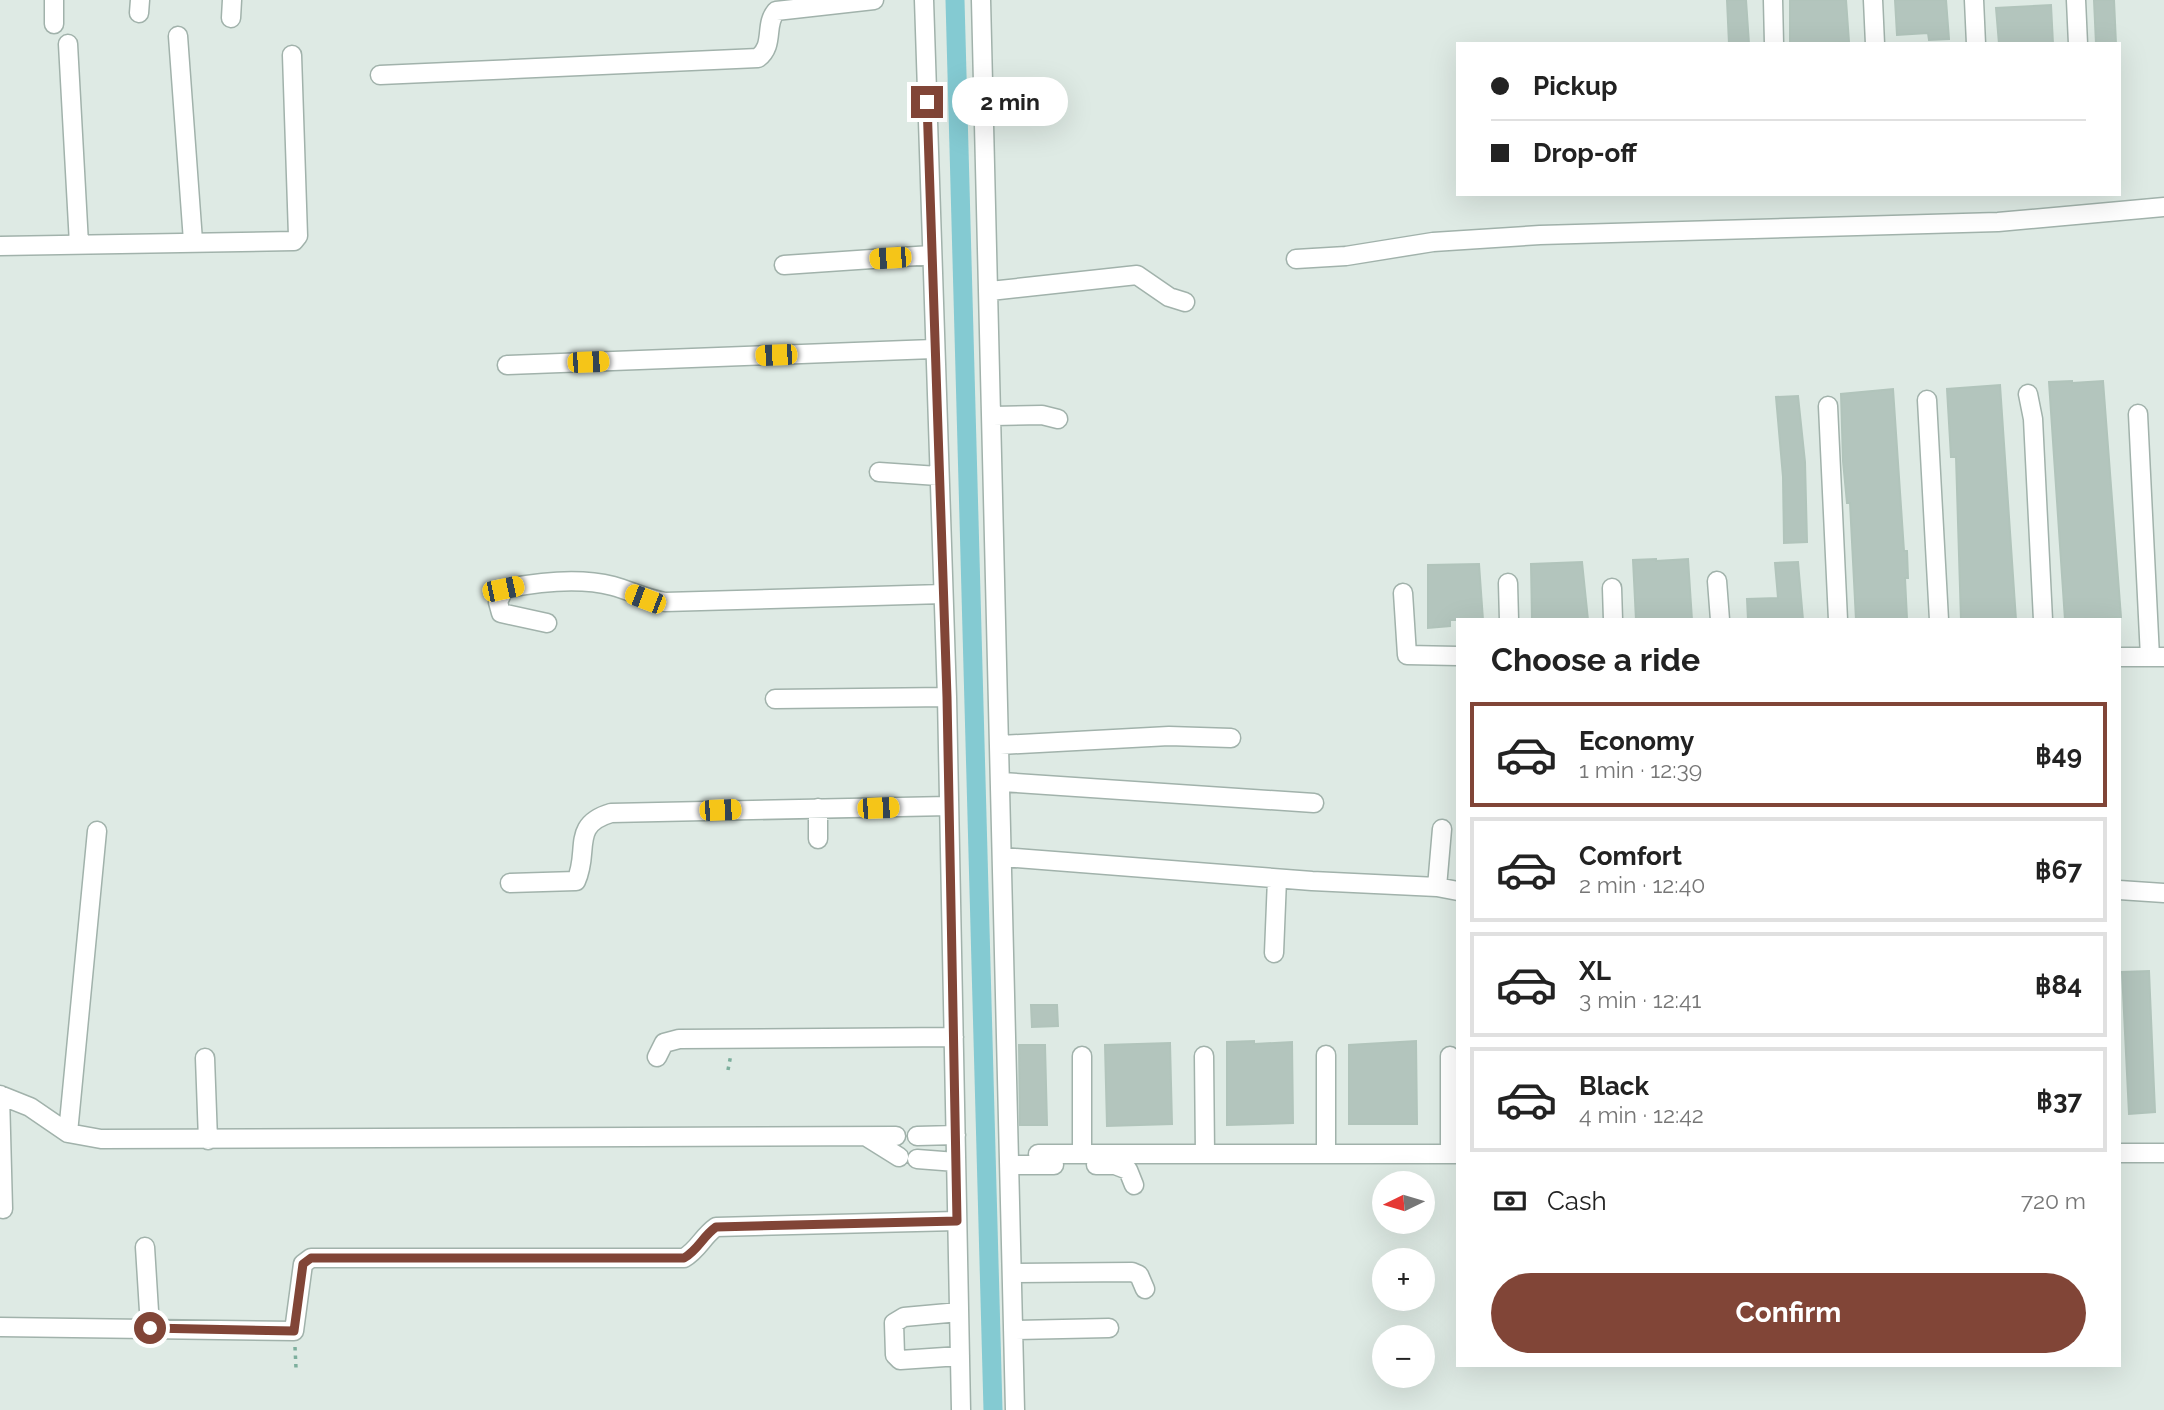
<!DOCTYPE html>
<html lang="en">
<head>
<meta charset="utf-8">
<style>
	:root { --surface:#fff; --page:#f2f2f2; --text:#222; --muted:#767676; --line:#e0e0e0; --accent:#814537 }
	body { margin:0; font-family:Raleway,sans-serif; background:var(--page); color:var(--text); height:100vh; display:flex; flex-direction:column; font-size:26px; white-space:nowrap }
	* { box-sizing:border-box; margin:0 }
	p { font-size:23px; color:var(--muted) }
	.icon { flex:none; width:38px; height:38px; fill:none; stroke:currentColor; stroke-width:2; stroke-linecap:round; stroke-linejoin:round }
	.map { position:relative; flex:1; overflow:hidden }
	.details { position:absolute; left:1456px; top:618px; width:665px; height:749px; display:flex; flex-direction:column; background:var(--surface); border-radius:0px; box-shadow:0 7px 28px #0002 }
	.details>* { flex:none }
	.top-card { position:absolute; left:1456px; top:42px; width:665px; height:154px; border-radius:0px; box-shadow:0 7px 28px #0002; display:grid; align-content:center; height:154px; padding:0 35px; background:var(--surface) }
	.needle { width:46px; rotate:265deg }
	.tools { position:absolute; left:1372px; top:1171px; display:grid; gap:14px }
	.tools a { display:grid; place-items:center; width:63px; height:63px; border-radius:50%; background:var(--surface); box-shadow:0 7px 28px #0002; font-size:35px }
	.end { position:absolute; width:32px; height:32px; margin:-16px; border:9px solid #814537; background:#fff; box-shadow:0 0 0 4px #fff }
	.from { border-radius:50% }
	.bubble { position:absolute; height:49px; border-radius:24px; background:var(--surface); box-shadow:0 7px 28px #0002; font-size:23px; font-weight:700; line-height:49px; text-align:center }
	.car { position:absolute; width:21px; height:42px; margin:-21px -10px; border-radius:9px; box-shadow:0 0 5px 2px #0007; background:linear-gradient(#f5c518 24%,#345 0 40%,#f5c518 0 76%,#345 0 86%,#f5c518 0) }
	.top-card b { display:flex; align-items:center; gap:24px; height:66px; font-size:26px }
	.top-card b+b { border-top:2px solid var(--line) }
	.top-card i { width:18px; height:18px; background:var(--text) }
	ul { padding:0; list-style:none }
	li { display:flex; align-items:center; gap:21px; height:105px; margin:0 14px 10px; padding:0 21px; border:4px solid var(--line); border-radius:0px }
	li div { flex:1 }
	li b { display:block; font-size:26px }
	li em { font-style:normal; font-weight:700 }
	li.selected { border-color:var(--accent) }
	li>.icon { width:63px; height:63px; stroke-width:1.5 }
	h2 { padding:0 35px; font-size:32px; line-height:84px }
	.pay { display:flex; align-items:center; gap:18px; height:77px; padding:0 35px; font-size:26px }
	.pay p { margin-inline-start:auto }
	.primary-button { display:flex; gap:14px; margin-top:auto; padding:14px 35px }
	.primary-button a { flex:1; height:80px; border-radius:42px; background:var(--accent); color:#fff; font-size:28px; font-weight:700; line-height:80px; text-align:center }
	.map>svg:first-child { display:block }
	.lines { fill:none; stroke-linecap:round; stroke-linejoin:round }
	.canal { stroke:#84cad2; stroke-width:19 }
	.building { fill:#b3c5bd; stroke:#b1c4bb; stroke-width:2 }
	.minor-casing { stroke:#a1b2ab; stroke-width:21 }
	.path { stroke:#7daf9d; stroke-width:3.5; stroke-dasharray:3.5 5; stroke-linecap:butt }
	.minor { stroke:#fff; stroke-width:18 }
	.route { stroke:#814537; stroke-width:9 }
</style>
</head>
<body>
<div class="map">
<svg width="2164" height="1410" viewBox="0 0 2164 1410">
	<rect width="100%" height="100%" fill="#deeae4"/>
	<g class="lines">
		<path class="canal" d="M955 0 993 1410"/>
	</g>
	<path class="building" d="M1727 0H1746L1749 44H1729Z
		M1790 0H1846L1849 42 1790 44Z
		M1895 0H1946L1949 39 1929 40 1928 33 1897 35Z
		M2094 0H2114L2116 44H2096Z
		M2051 5 2053 44H1999L1996 8Z
		M2072 381V383L2103 381 2121 617 2065 620 2049 382Z
		M2000 385 2016 620H1961L1956 457H1951L1947 389Z
		M1893 389 1904 551H1907L1908 578H1905L1907 619 1856 620 1850 503H1847L1843 461 1841 394Z
		M1798 396 1805 462 1807 542 1784 543 1783 477 1776 397Z
		M1656 559V561L1688 559 1692 620H1636L1633 560Z
		M1582 562 1588 620H1532L1531 564Z
		M1798 562 1803 620H1748L1747 599 1778 598 1775 563Z
		M1479 564 1483 620H1450V626L1428 628V565Z
		M2149 971 2155 1112 2129 1114 2122 972Z
		M1031 1005H1057L1058 1026 1032 1027Z
		M1254 1041V1044L1292 1042 1293 1123 1227 1125V1042Z
		M1416 1041 1417 1124H1349V1045Z
		M1170 1043 1172 1124 1107 1126 1105 1045Z
		M1019 1045H1045L1047 1125H1020Z"/>
	<g class="lines">
		<defs>
			<path id="minor" d="M924 0 947 697 961 1410
				M981 0 1015 1410
				M1773 0 1774 44
				M1873 0 1875 44
				M1974 0 1976 44
				M2076 0 2078 44
				M139 13 140 0
				M231 18 232 0
				M54 24V0
				M178 36 193 241
				M68 44 79 244
				M380 75 758 58C775 45 764 25 776 11L874 0
				M0 246 294 241 298 236 292 55
				M1296 259 1346 256 1433 242 1540 235 1998 222 2164 207
				M784 265 931 255
				M990 291 1137 275 1169 297 1185 302
				M507 365 933 349
				M2028 394 2033 419 2043 620
				M1927 400 1939 620
				M1828 406 1838 620
				M2138 414 2150 657
				M993 416 1042 415 1058 419
				M879 472 938 476
				M1717 581 1720 620
				M1508 583 1509 620
				M1612 588 1613 620
				M1403 593 1407 655 1458 656
				M547 623 501 613 498 602 504 589C538 582 578 577 613 586 631 591 646 599 665 602L943 594
				M2119 657H2164
				M775 699 947 697
				M1000 745 1169 736 1231 738
				M1002 782 1314 803
				M818 839V808
				M1003 857 1312 881 1437 887 1458 891
				M510 883 576 881C590 851 570 825 611 813L949 806
				M1437 887 1442 829
				M2119 890 2164 893
				M1274 953 1277 879
				M1082 1056V1154
				M1204 1056 1205 1154
				M657 1057 664 1043 679 1039 954 1037
				M205 1058 208 1140
				M0 1095 30 1107 68 1133 101 1139 896 1136
				M0 1095 3 1209
				M68 1133 97 831
				M917 1136 956 1135
				M867 1137 899 1157
				M2119 1153H2164
				M1038 1154H1458
				M1326 1154V1055
				M1450 1154V1056
				M917 1159 956 1162
				M1010 1165H1054
				M1096 1165H1115L1128 1170 1134 1185
				M145 1247 150 1327
				M1012 1273 1132 1272 1139 1275 1145 1289
				M959 1312 904 1317 894 1323 895 1355 900 1360 960 1356
				M0 1327 294 1331 303 1264 311 1258H684C699 1249 702 1237 716 1227L957 1221
				M1013 1330 1109 1328"/>
		</defs>
		<use href="#minor" class="minor-casing"/>
		<path class="path" d="M728 1070 731 1054
			M295 1347 296 1368"/>
		<use href="#minor" class="minor"/>
	</g>
	<g class="lines">
		<path class="route" d="M150 1328 294 1331 303 1264 311 1258H684C699 1249 702 1237 716 1227L957 1221 947 697 927 102"/>
	</g>
</svg>
<div class="tools">
<a><svg class="needle" viewBox="-14 -14 28 28"><path d="M0-13l5 13h-10z" fill="#e53935"/><path d="M0 13l5-13h-10z" fill="#767676"/></svg></a>
<a>+</a>
<a>−</a>
</div>
<i class="end from" style="left:150px;top:1328px"></i>
<i class="end" style="left:927px;top:102px"></i>
<div class="bubble" style="left:952px;top:77px;width:116px">2 min</div>
<i class="car" style="left:890px;top:258px;rotate:266deg"></i>
<i class="car" style="left:776px;top:355px;rotate:268deg"></i>
<i class="car" style="left:588px;top:362px;rotate:88deg"></i>
<i class="car" style="left:503px;top:589px;rotate:78deg"></i>
<i class="car" style="left:645px;top:599px;rotate:291deg"></i>
<i class="car" style="left:878px;top:808px;rotate:88deg"></i>
<i class="car" style="left:720px;top:810px;rotate:88deg"></i>
<div class="top-card">
<b><i class="from"></i>Pickup</b>
<b><i></i>Drop-off</b>
</div>
<section class="details">
<h2>Choose a ride</h2>
<ul>
<li class="selected"><svg class="icon" aria-label="car" viewBox="0 0 24 24"><path d="M5 17H2v-5l4-1 3-4h7l3 4 3 1v5h-3M9 17h6M6 11h13"/><circle cx="7" cy="17" r="2"/><circle cx="17" cy="17" r="2"/></svg><div><b>Economy</b><p>1 min · 12:39</p></div><em>฿49</em></li>
<li><svg class="icon" aria-label="car" viewBox="0 0 24 24"><path d="M5 17H2v-5l4-1 3-4h7l3 4 3 1v5h-3M9 17h6M6 11h13"/><circle cx="7" cy="17" r="2"/><circle cx="17" cy="17" r="2"/></svg><div><b>Comfort</b><p>2 min · 12:40</p></div><em>฿67</em></li>
<li><svg class="icon" aria-label="car" viewBox="0 0 24 24"><path d="M5 17H2v-5l4-1 3-4h7l3 4 3 1v5h-3M9 17h6M6 11h13"/><circle cx="7" cy="17" r="2"/><circle cx="17" cy="17" r="2"/></svg><div><b>XL</b><p>3 min · 12:41</p></div><em>฿84</em></li>
<li><svg class="icon" aria-label="car" viewBox="0 0 24 24"><path d="M5 17H2v-5l4-1 3-4h7l3 4 3 1v5h-3M9 17h6M6 11h13"/><circle cx="7" cy="17" r="2"/><circle cx="17" cy="17" r="2"/></svg><div><b>Black</b><p>4 min · 12:42</p></div><em>฿37</em></li>
</ul>
<div class="pay"><svg class="icon" aria-label="cash" viewBox="0 0 24 24"><path d="M3 7h18v10H3z"/><circle cx="12" cy="12" r="2"/></svg>Cash<p>720 m</p></div>
<div class="primary-button"><a>Confirm</a></div>
</section>
</div>
</body>
</html>
